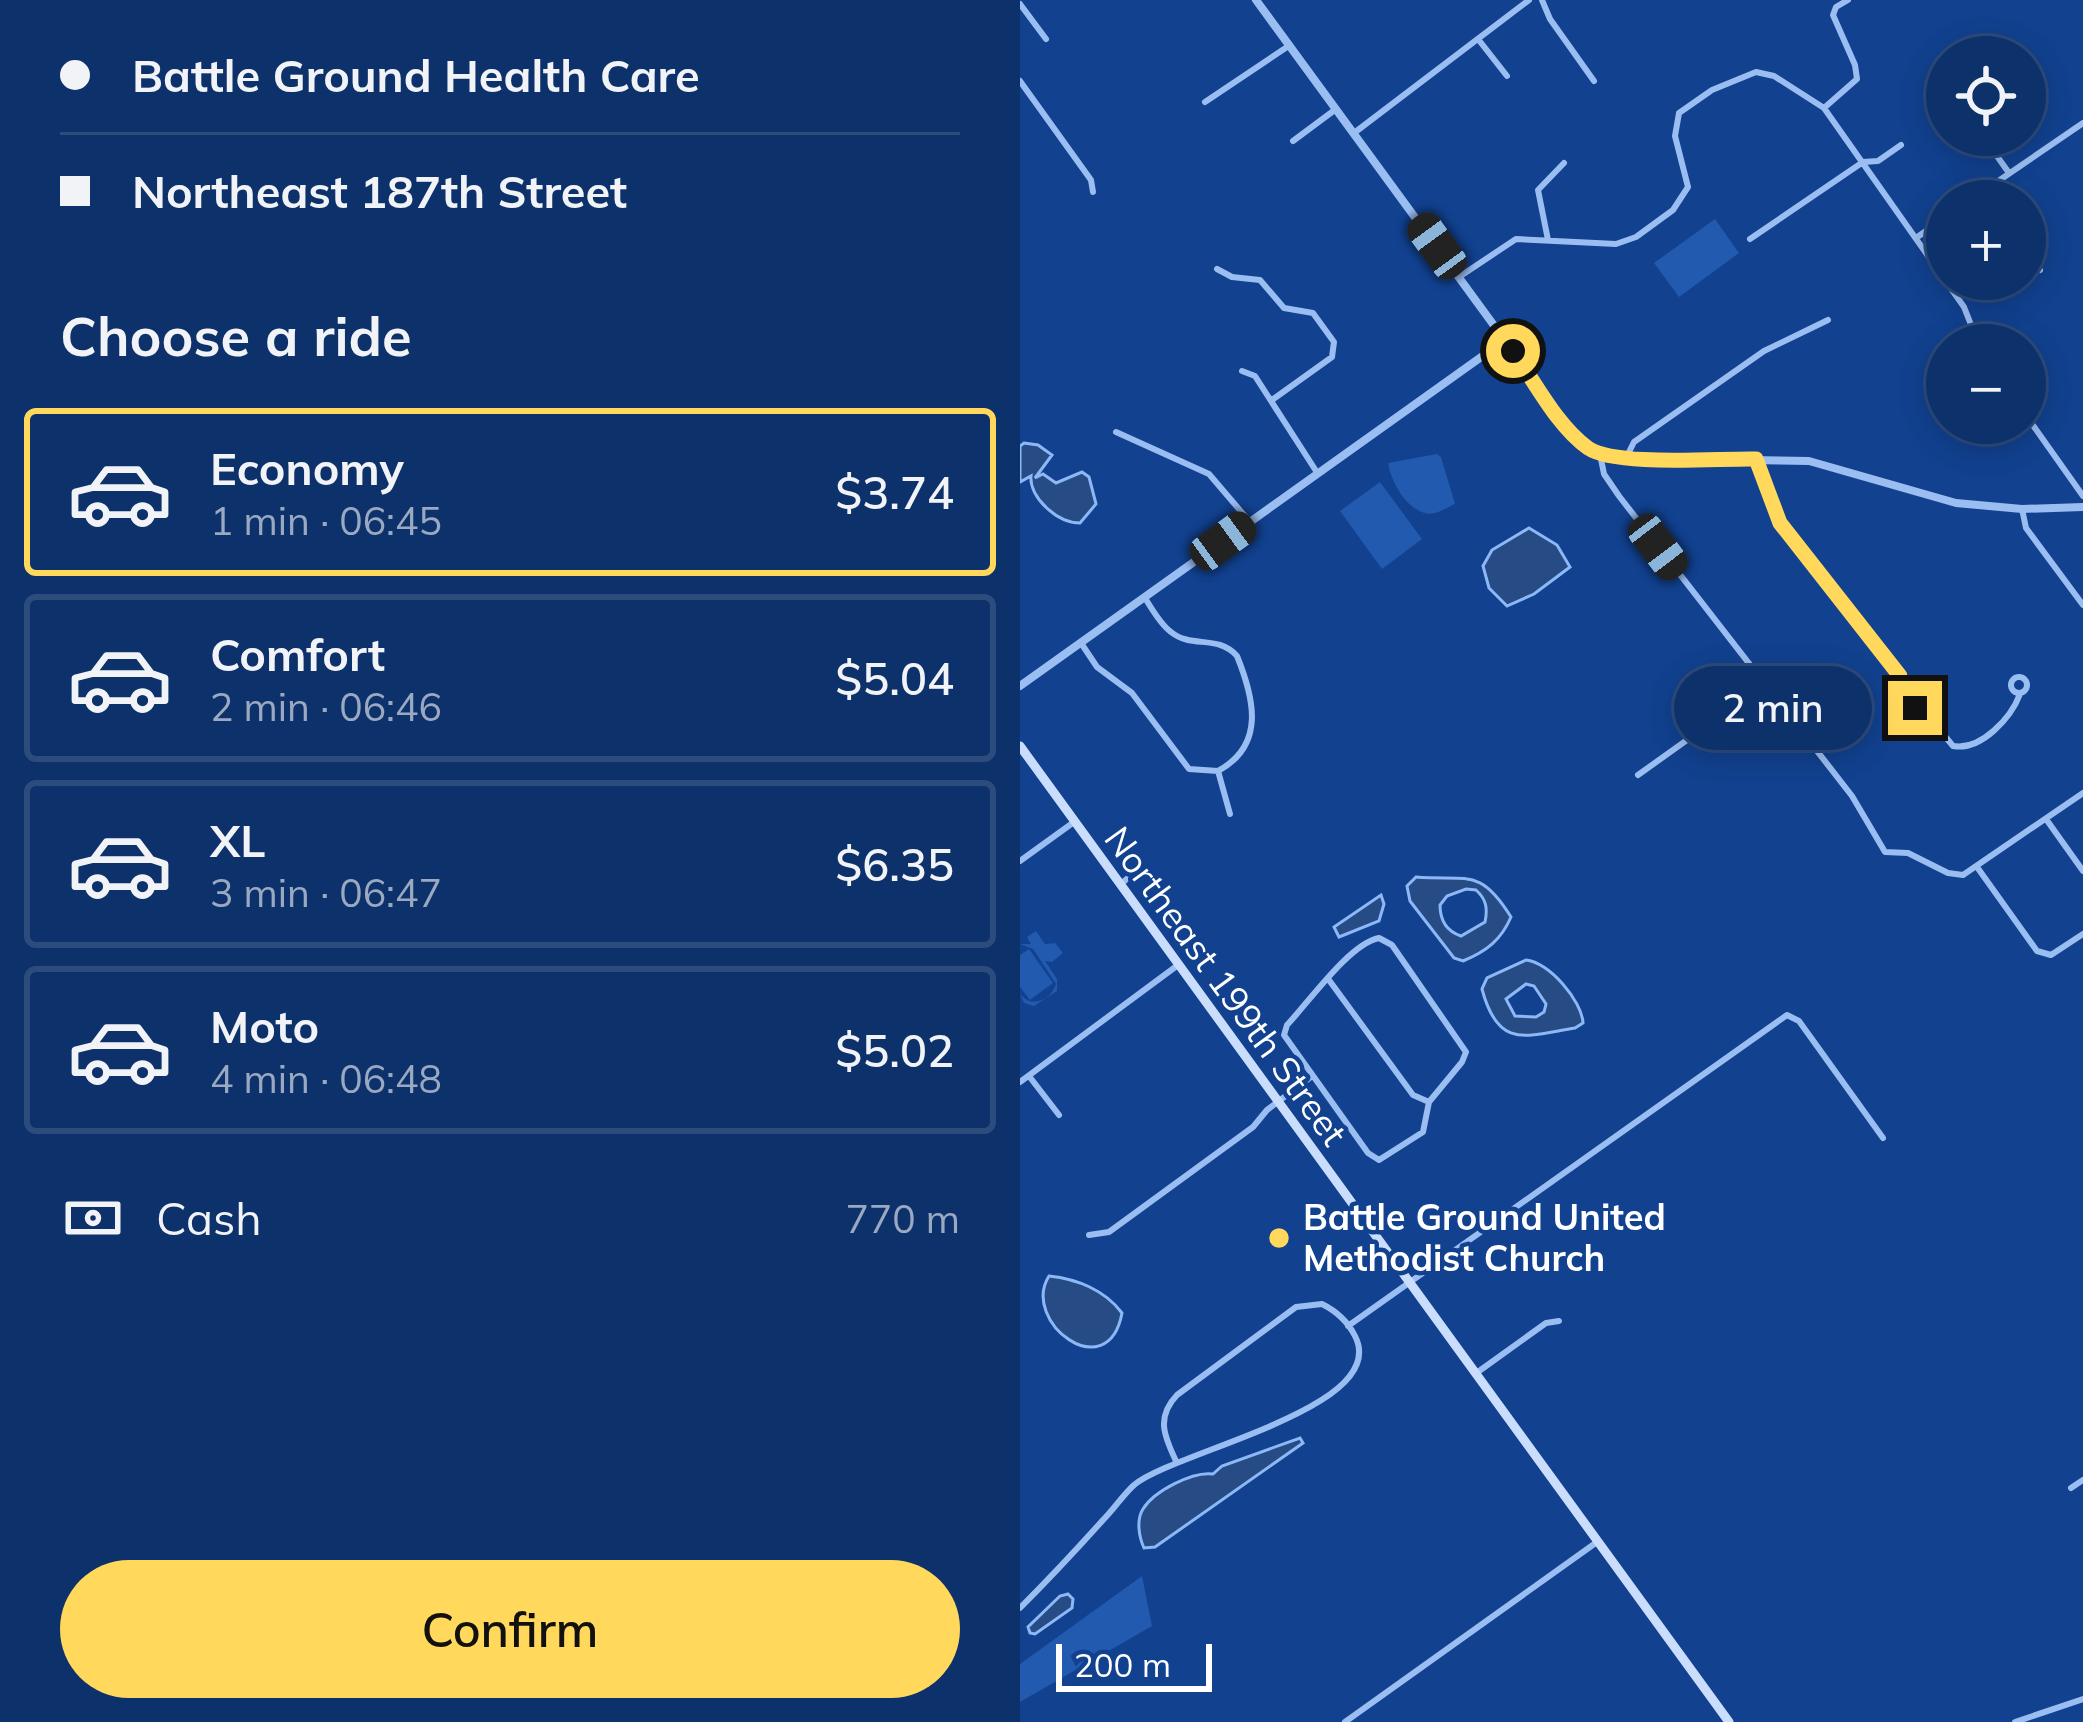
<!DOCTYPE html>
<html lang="en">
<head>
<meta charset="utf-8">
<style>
	:root { --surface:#0d316b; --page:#1b3d73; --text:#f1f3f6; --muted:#9aa9c1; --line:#2d4c7e; --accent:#ffd85c }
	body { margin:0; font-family:Mulish,sans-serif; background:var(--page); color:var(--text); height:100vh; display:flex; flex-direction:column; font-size:45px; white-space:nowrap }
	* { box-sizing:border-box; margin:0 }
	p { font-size:39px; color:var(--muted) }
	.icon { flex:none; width:66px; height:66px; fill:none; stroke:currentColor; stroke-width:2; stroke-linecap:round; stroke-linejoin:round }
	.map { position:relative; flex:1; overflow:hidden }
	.sheet { display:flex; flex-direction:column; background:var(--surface); width:1020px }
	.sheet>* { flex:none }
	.banner { display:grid; align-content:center; height:264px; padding:0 60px; background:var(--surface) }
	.buttons { position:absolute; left:906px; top:36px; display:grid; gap:24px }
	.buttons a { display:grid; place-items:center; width:120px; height:120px; border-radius:50%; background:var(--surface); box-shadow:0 6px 30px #0003,0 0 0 3px var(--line); font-size:60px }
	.scale { position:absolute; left:36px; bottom:30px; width:156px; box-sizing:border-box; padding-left:12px; border:6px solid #fff; border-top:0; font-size:33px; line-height:42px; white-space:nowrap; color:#fff; -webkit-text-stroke:9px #11418f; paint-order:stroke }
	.end { position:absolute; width:54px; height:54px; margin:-27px; border:15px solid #ffd85c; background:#111; box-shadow:0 0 0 6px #111 }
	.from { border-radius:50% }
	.bubble { position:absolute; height:84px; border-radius:42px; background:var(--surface); box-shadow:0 6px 30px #0003,0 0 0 3px var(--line); font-size:39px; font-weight:600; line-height:84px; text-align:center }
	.car { position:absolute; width:36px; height:72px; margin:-36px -18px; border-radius:15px; box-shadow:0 0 9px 3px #0007; background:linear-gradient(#222 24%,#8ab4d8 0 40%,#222 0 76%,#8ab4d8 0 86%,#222 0) }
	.banner b { display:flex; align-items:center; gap:42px; height:114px; font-size:45px }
	.banner b+b { border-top:3px solid var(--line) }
	.banner i { width:30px; height:30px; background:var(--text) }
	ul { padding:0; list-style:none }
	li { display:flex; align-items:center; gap:36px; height:168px; margin:0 24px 18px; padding:0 36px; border:6px solid var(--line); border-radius:12px }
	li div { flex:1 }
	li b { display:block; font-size:45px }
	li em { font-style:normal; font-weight:600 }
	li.current { border-color:var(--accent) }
	li>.icon { width:108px; height:108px; stroke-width:1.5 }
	h2 { padding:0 60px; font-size:54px; line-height:144px }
	.pay { display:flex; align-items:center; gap:30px; height:132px; padding:0 60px; font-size:45px }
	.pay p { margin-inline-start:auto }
	.primary-button { display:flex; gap:24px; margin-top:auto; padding:24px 60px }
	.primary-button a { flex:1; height:138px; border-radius:72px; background:var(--accent); color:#111; font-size:48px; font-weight:600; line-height:138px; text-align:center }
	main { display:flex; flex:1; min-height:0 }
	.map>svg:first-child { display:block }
	.green { fill:#225aaf }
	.water { fill:#264b85; stroke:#8cb8f6; stroke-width:3; fill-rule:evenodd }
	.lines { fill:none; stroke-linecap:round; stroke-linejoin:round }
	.minor { stroke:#9bbef2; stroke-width:6 }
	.tertiary { stroke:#9bbef2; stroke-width:8 }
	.secondary { stroke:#caddfc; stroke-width:9 }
	.route { stroke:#ffd85c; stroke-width:15 }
	.poi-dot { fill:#ffd85c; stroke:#11418f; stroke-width:4.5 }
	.labels { text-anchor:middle; stroke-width:9; stroke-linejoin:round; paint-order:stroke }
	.street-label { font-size:36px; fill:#fff; stroke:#11418f }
	.poi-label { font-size:36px; font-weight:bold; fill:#fff; stroke:#11418f; text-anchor:start }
</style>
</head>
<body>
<main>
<section class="sheet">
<div class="banner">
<b><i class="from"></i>Battle Ground Health Care</b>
<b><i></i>Northeast 187th Street</b>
</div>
<h2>Choose a ride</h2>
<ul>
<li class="current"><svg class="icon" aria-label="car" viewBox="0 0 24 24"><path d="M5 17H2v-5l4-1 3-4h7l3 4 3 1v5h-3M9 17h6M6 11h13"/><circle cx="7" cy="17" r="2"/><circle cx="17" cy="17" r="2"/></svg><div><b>Economy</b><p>1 min · 06:45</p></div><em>$3.74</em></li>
<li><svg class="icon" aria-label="car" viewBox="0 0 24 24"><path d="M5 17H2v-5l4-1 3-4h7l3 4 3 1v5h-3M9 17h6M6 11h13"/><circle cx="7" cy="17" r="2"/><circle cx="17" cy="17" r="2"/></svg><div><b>Comfort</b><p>2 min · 06:46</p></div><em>$5.04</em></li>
<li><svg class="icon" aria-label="car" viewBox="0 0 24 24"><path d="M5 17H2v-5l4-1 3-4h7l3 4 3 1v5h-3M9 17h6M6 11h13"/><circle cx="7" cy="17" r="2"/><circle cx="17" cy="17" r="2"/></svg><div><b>XL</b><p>3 min · 06:47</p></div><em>$6.35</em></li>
<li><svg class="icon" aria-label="car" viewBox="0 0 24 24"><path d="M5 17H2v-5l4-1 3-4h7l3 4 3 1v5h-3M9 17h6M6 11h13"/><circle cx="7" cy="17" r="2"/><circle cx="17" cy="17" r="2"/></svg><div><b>Moto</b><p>4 min · 06:48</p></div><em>$5.02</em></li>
</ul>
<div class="pay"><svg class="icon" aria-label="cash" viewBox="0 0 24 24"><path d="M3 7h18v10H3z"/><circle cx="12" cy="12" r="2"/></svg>Cash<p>770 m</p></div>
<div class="primary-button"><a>Confirm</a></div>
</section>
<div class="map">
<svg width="1063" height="1722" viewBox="0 0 1063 1722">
	<rect width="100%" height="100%" fill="#11418f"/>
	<path class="green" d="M695 219 719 253 659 297 634 263Z
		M417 454 421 457 435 504C426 508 415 516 405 513 385 508 371 481 368 463Z
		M360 482 402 539 362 569 320 511Z
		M16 931 25 944 35 943 43 953 32 962 25 961 37 979V991L14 1006 4 1003 0 994C12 1009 31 1000 36 984L13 949 0 944H11L7 937Z
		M9 949 33 983 10 1000 0 987V955Z
		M122 1576 132 1626 0 1702V1664Z"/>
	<path class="water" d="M4 443 18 445 32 455 15 478 23 474 36 483 62 472 69 477 76 504 60 523C37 523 9 497 11 476L0 482V446Z
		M509 528 537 545 550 567 514 594 487 606 469 588 463 566 472 550Z
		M396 877C448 881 460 867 491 917 481 940 467 951 443 961L434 958 390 901 387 886ZM446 889 456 890C466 899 468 908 465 922L441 936C426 931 420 920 420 905L427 896Z
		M361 895 364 904 359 921 319 937 314 927Z
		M506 960C529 962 562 1001 563 1023L555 1028C506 1036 478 1050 462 989L467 978ZM506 984 514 986 526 1004 524 1012 516 1017 495 1016 486 999Z
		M29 1276C57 1279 85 1290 102 1313 88 1388 0 1322 29 1276Z
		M280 1438 283 1443 135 1547 124 1548C119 1537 116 1520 123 1509 134 1491 173 1471 193 1474L202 1466Z
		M48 1594 53 1599 52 1608 15 1634 10 1633 8 1627 40 1596Z"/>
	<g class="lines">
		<path class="minor" d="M522 0 530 19 574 81
			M0 4 26 39
			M458 39 487 76
			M0 81 71 180 73 192
			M185 102 270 45
			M804 108 837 79 835 65 813 15 816 7 828 0
			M334 133 509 0
			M962 135 989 173
			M273 141 316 109
			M963 191 971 201
			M949 201 1063 123
			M896 238 927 216
			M730 239 843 162 858 161 881 145
			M528 240 518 190 544 163
			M1005 250 1020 270
			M197 269 212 277 240 280 264 308 293 313 314 342 312 357 252 400
			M439 277 496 239 596 244 616 237 653 210 668 187 655 136 659 113 692 90 736 72 754 76 804 108 944 307 959 345
			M222 371 235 376 298 474
			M1005 414 1063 496
			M96 432 189 474 230 522
			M580 454 584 474 599 496 832 796 865 852 888 853 928 873 943 875 1063 793
			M606 458 614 442 744 351 808 320
			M736 459 760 523 880 677 895 708 910 718 933 746C961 751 991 718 1000 694
			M1002 509 1006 528 1063 605
			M125 598C132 609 140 624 151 632 172 649 197 634 217 656 234 698 246 745 198 771
			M61 643 77 667 112 693 169 769 198 771
			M991 685a8 8 0 1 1 16 0a8 8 0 1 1-16 0Z
			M198 771 210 814
			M618 775 744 685
			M1026 819 1063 871
			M0 861 54 822
			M957 867 1017 951 1031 955 1063 934
			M100 885 119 868
			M359 938 372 945 446 1052 442 1062 409 1102 403 1132 359 1160 348 1153 264 1035 267 1025C289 1002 329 944 359 938Z
			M309 980 393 1095 409 1102
			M9 1076 39 1115
			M0 1082 158 965
			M69 1235 89 1232 233 1127 247 1110 292 1076
			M328 1326 767 1015 779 1021 863 1138
			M455 1374 526 1323 539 1321
			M1051 1488 1063 1480
			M0 1608C29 1579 56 1550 83 1520 94 1509 103 1495 114 1485 154 1451 372 1408 335 1336 328 1322 316 1311 302 1304L276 1307 157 1395C136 1417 144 1436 156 1461
			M325 1722 577 1542
			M995 1722 1063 1699"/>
		<path class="tertiary" d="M236 0 549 428C565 448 581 456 606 458L789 461 936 503 1002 509 1063 507
			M0 686 485 340"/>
		<path class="secondary" d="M0 746 709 1722"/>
	</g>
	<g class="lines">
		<path class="route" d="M493 351C515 382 537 426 568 448 596 467 699 458 736 459L760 523 880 676V685L895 708"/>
	</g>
	<circle class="poi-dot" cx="259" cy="1238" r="12"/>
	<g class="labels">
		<g class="street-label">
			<text transform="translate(206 986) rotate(54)" y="13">Northeast 199th Street</text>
		</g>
		<g class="poi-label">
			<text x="283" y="1230">Battle Ground United<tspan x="283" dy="41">Methodist Church</tspan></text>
		</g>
	</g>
</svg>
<div class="buttons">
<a><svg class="icon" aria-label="locate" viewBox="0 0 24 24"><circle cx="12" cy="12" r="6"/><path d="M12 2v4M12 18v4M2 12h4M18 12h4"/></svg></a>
<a>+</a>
<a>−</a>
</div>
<div class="scale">200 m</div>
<i class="end from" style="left:493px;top:351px"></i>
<i class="end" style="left:895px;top:708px"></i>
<div class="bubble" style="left:654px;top:666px;width:198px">2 min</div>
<i class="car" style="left:417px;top:246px;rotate:324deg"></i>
<i class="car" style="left:203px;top:541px;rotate:54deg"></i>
<i class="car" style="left:638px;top:547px;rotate:143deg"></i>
</div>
</main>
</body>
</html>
